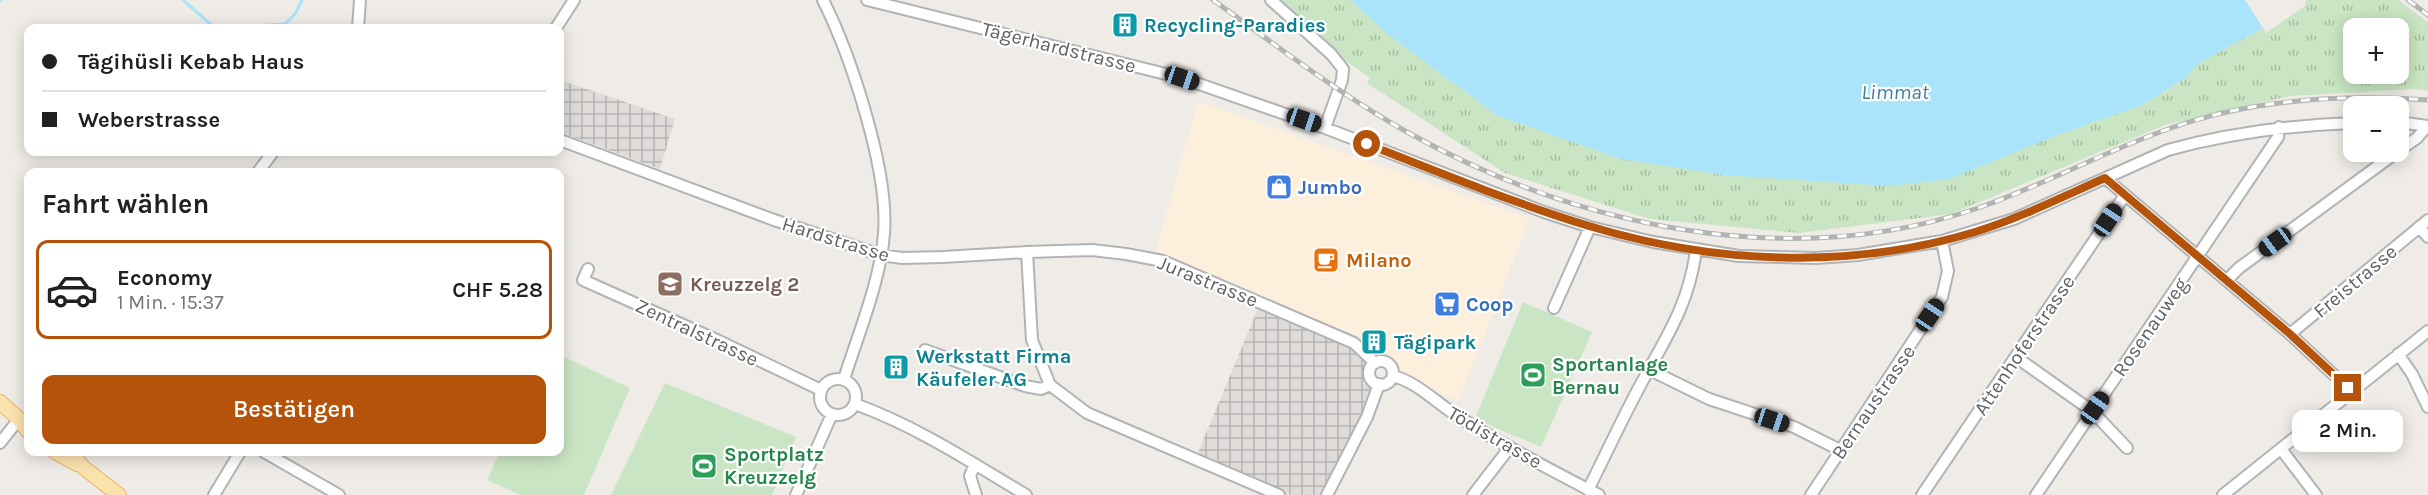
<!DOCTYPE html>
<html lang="de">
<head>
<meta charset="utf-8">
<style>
	:root { --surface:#fff; --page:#f6f6f6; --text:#202124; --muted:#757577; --line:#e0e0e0; --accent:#b45309 }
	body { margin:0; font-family:Karla,sans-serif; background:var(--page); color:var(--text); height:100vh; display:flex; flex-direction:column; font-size:22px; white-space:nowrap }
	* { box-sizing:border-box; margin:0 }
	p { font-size:20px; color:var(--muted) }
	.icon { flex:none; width:33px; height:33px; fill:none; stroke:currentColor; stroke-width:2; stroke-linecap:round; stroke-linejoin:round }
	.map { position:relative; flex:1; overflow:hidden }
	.panel { position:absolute; left:24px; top:168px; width:540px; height:288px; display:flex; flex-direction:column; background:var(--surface); border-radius:12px; box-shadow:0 3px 15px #0003 }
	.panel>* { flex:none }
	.guide { position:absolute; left:24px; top:24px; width:540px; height:132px; border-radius:12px; box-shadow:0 3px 15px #0003; display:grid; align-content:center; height:132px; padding:0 18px; background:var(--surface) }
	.buttons { position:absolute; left:2343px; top:18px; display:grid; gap:12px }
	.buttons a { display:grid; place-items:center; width:66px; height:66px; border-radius:12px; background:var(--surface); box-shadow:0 3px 15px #0003; font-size:30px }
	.end { position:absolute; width:27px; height:27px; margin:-14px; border:8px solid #b45309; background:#fff; box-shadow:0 0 0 3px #fff }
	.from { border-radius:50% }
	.bubble { position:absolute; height:42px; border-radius:12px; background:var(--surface); box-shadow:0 3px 15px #0003; font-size:20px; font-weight:600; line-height:42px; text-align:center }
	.car { position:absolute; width:18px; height:36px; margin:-18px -9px; border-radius:8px; box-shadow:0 0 4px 2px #0007; background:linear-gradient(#222 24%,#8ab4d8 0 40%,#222 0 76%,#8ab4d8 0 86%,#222 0) }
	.guide b { display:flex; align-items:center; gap:21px; height:57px; font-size:22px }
	.guide b+b { border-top:2px solid var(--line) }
	.guide i { width:15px; height:15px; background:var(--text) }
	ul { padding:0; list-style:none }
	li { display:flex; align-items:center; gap:18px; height:99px; margin:0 12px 9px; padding:0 6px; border:3px solid transparent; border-radius:12px }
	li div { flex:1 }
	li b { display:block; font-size:22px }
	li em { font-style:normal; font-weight:600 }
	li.current { border-color:var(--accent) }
	li>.icon { width:54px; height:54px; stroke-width:1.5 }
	h2 { padding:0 18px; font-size:27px; line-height:72px }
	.button { display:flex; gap:12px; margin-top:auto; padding:12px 18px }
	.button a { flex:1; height:69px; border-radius:12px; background:var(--accent); color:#fff; font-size:24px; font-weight:600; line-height:69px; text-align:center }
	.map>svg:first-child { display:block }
	.commercial { fill:#fcf0dd }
	.industrial { fill:url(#industrial-grid) }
	.grass { fill:url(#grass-tufts); fill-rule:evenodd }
	.garden { fill:#c9e5c3 }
	.water { fill:#a9e4fb }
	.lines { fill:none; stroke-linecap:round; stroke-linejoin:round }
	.stream { stroke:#a9e4fb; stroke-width:3 }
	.minor-casing { stroke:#b1b4b7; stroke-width:14 }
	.major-casing { stroke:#ebaf62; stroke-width:16 }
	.minor { stroke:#fff; stroke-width:10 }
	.major { stroke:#fbe3ae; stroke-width:14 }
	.rail-casing { stroke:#b2b3b3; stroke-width:5 }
	.rail { stroke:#fff; stroke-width:3; stroke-dasharray:9; stroke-linecap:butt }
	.route { stroke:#b45309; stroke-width:8 }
	.labels { text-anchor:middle; stroke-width:4.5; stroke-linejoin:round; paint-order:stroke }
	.culture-label { font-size:20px; font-weight:bold; fill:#0d838f; stroke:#fff; text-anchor:start }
	.street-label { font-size:20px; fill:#5d6265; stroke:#fff }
	.shop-label { font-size:20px; font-weight:bold; fill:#366cbe; stroke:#fff; text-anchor:start }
	.food-label { font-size:20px; font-weight:bold; fill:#c56008; stroke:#fff; text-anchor:start }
	.education-label { font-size:20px; font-weight:bold; fill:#785e54; stroke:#fff; text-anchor:start }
	.leisure-label { font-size:20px; font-weight:bold; fill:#27864d; stroke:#fff; text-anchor:start }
	.water-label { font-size:21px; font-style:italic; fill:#407b9c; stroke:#fff }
</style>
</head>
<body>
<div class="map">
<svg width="2428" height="495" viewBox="0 0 2428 495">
	<defs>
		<pattern id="industrial-grid" width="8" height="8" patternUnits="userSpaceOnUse" patternTransform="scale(1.5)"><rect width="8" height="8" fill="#dedbd8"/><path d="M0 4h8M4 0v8" fill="none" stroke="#b7b5b3"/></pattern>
		<pattern id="grass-tufts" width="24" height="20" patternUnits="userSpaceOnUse" patternTransform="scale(1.5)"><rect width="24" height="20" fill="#c9e5c3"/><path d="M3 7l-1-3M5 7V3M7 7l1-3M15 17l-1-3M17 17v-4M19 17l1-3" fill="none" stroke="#a6bda2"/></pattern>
	</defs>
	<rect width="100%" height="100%" fill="#efebe6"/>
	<path class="commercial" d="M1198 101 1530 219 1458 402 1156 251Z"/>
	<path class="industrial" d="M560 80 675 119 660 169 560 132Z
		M1259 306 1353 346 1366 361 1364 384 1373 389 1324 495H1291L1197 455Z"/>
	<path class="grass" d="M1277 0H1351L1390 36 1498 116 1621 159 2055 136 2142 105 2184 79 2199 63 2263 28 2266 33 2305 6 2306 0H2398L2428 22V91L2415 89 2290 96 2165 125 1951 214 1799 233 1650 219 1505 173 1367 83 1370 78 1335 53ZM2354 28H2398V74H2354Z"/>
	<path class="garden" d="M1523 302 1592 332 1541 447 1475 419Z
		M560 355 630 388 584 495H520L487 480 500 452H560Z
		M665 383 796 437 772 495H611Z"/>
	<path class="water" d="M1351 0H2245L2263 28 2199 63 2184 79 2142 105 2055 136 1949 179 1889 186 1723 175 1621 159 1498 116 1390 36Z"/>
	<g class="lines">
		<path class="stream" d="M0 0H1
			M183 0 215 28
			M219 28 285 24 295 14 302 0"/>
		<defs>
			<path id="minor" d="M823 0C851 56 889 171 884 233 881 279 858 335 844 379
				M867 0 1182 78 1325 128 1544 212 1590 227 1653 242 1739 256 1816 258 1858 255 1942 241 2014 219 2168 150C2229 133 2291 125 2354 123
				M1271 0 1331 54 1343 69 1342 80 1325 128
				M358 28 360 0
				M556 28 574 0
				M2398 122 2428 126
				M560 140 774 220 881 255 902 258 943 257 1027 252 1032 340 1050 385 1087 413 1279 495
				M2398 151 2417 138 2427 126
				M258 172 273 152
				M2105 178 2290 334 2351 391
				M2419 227 2428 237
				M1027 252 1092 250 1126 254 1163 261 1354 343 1375 363
				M588 269 583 280 719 341 821 390
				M2227 280 2239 268 2397 152
				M1554 308 1590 227
				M2290 334 2428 220
				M925 350 1025 386 1041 389 1050 385
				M2398 354 2412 374 2428 407
				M2016 357 2092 411 2127 448
				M1369 373a12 12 0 1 1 24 0a12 12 0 1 1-24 0Z
				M1650 370 1709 399 1794 427 1840 450
				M1393 376C1415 381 1437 403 1456 415 1502 445 1551 470 1599 495
				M820 397a18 18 0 1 1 36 0a18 18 0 1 1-36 0Z
				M855 404C916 426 971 462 1026 495
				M0 443 19 419
				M2281 449 2316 495
				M264 452 339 495
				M975 464 970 476 976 495
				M1588 490C1606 454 1623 417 1642 382 1667 336 1689 304 1696 250
				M214 495 240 452
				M796 495 832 414
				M1327 495 1367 417 1379 384
				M1473 495 1510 447
				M1811 495 1942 297 1948 271 1942 241
				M1922 495 2125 195
				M2036 495 2278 137 2279 127
				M2223 495 2428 331"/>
			<path id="major" d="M0 402 19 419 28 431
				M55 452 77 464
				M70 452 84 468 119 495"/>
		</defs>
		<use href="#minor" class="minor-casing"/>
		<use href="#major" class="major-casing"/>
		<use href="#minor" class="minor"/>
		<use href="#major" class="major"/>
		<defs>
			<path id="rail" d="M1213 0C1276 45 1339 94 1407 132 1577 227 1790 273 1978 208 2044 185 2105 151 2171 128 2253 99 2341 94 2428 100
				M2408 0 2428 15"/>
		</defs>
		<use href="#rail" class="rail-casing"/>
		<use href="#rail" class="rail"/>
	</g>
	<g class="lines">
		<path class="route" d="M1367 144C1440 173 1514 203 1589 226 1713 264 1850 270 1975 232 2020 218 2062 197 2105 178L2290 334 2348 388"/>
	</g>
	<defs>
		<symbol id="building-square" viewBox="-11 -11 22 22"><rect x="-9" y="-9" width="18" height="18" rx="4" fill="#0f9aa8" stroke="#fff"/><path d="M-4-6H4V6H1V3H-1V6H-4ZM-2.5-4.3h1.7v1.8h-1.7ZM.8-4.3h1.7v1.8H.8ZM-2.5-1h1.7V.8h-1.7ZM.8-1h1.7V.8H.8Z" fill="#fff"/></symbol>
		<symbol id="shop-square" viewBox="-11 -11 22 22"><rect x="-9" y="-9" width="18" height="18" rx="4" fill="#3f7fe0" stroke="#fff"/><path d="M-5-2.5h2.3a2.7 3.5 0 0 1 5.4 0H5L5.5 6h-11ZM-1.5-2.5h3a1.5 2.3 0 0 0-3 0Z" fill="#fff"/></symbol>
		<symbol id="cafe-square" viewBox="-11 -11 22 22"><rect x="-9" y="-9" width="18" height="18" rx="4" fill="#e8710a" stroke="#fff"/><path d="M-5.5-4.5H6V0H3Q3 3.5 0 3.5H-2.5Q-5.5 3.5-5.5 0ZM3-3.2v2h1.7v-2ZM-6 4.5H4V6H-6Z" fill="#fff"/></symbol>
		<symbol id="school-square" viewBox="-11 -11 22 22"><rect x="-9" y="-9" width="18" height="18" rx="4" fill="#8d6e63" stroke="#fff"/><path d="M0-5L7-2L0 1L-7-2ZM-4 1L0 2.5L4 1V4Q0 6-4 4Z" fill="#fff"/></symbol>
		<symbol id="supermarket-square" viewBox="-11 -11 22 22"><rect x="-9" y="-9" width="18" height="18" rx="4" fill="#3f7fe0" stroke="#fff"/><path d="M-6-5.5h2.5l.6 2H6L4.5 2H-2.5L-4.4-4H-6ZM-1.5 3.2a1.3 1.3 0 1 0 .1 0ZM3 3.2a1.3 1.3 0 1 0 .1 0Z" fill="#fff"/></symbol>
		<symbol id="stadium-square" viewBox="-11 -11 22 22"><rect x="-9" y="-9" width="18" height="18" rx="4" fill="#2e9e5b" stroke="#fff"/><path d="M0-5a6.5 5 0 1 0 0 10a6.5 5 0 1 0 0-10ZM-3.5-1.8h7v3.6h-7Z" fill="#fff"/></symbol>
	</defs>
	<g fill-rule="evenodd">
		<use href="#building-square" x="1110" y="10" width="30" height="30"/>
		<use href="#shop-square" x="1264" y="172" width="30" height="30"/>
		<use href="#cafe-square" x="1311" y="245" width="30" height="30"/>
		<use href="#school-square" x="655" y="269" width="30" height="30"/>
		<use href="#supermarket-square" x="1432" y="289" width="30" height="30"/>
		<use href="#building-square" x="1359" y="327" width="30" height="30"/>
		<use href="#building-square" x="881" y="352" width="30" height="30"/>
		<use href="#stadium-square" x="1518" y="360" width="30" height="30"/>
		<use href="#stadium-square" x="689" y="451" width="30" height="30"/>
	</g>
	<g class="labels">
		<g class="culture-label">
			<text x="1144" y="32">Recycling-Paradies</text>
			<text x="1394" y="349">Tägipark</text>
			<text x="916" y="363">Werkstatt Firma<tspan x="916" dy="23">Käufeler AG</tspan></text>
		</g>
		<g class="street-label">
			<text transform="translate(1059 47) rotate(14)" y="7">Tägerhardstrasse</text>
			<text transform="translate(836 239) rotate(17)" y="7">Hardstrasse</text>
			<text transform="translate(1208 281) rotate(22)" y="7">Jurastrasse</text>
			<text transform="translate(2355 281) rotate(-40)" y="7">Freistrasse</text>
			<text transform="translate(2150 327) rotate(-55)" y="7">Rosenauweg</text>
			<text transform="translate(697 332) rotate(25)" y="7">Zentralstrasse</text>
			<text transform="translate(2024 345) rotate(-56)" y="7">Attenhoferstrasse</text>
			<text transform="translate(1873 402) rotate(-56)" y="7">Bernaustrasse</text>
			<text transform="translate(1495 437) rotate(30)" y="7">Tödistrasse</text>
		</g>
		<g class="shop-label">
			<text x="1298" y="194">Jumbo</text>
			<text x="1466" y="311">Coop</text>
		</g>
		<g class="food-label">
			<text x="1346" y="267">Milano</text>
		</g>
		<g class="education-label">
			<text x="690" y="291">Kreuzzelg 2</text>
		</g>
		<g class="leisure-label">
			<text x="1552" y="371">Sportanlage<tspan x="1552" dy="23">Bernau</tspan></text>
			<text x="724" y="461">Sportplatz<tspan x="724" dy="23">Kreuzzelg</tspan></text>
		</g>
		<g class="water-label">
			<text x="1895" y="99">Limmat</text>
		</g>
	</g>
</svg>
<div class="buttons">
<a>+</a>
<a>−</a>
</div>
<i class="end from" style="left:1367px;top:144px"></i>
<i class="end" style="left:2348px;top:388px"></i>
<div class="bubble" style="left:2292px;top:410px;width:111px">2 Min.</div>
<i class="car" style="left:1182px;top:78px;rotate:109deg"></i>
<i class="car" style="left:1304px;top:120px;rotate:109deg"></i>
<i class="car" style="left:2108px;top:220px;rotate:34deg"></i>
<i class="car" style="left:2275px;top:242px;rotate:234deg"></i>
<i class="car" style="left:1930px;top:315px;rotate:34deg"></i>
<i class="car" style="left:2095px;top:408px;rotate:35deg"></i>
<i class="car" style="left:1772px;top:420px;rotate:108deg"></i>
<div class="guide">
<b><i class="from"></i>Tägihüsli Kebab Haus</b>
<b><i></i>Weberstrasse</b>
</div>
<section class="panel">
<h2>Fahrt wählen</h2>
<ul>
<li class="current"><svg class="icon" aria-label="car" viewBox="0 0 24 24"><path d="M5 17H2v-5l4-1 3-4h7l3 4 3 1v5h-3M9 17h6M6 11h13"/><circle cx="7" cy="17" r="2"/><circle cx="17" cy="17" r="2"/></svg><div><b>Economy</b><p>1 Min. · 15:37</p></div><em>CHF 5.28</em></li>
</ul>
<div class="button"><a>Bestätigen</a></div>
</section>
</div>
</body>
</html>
